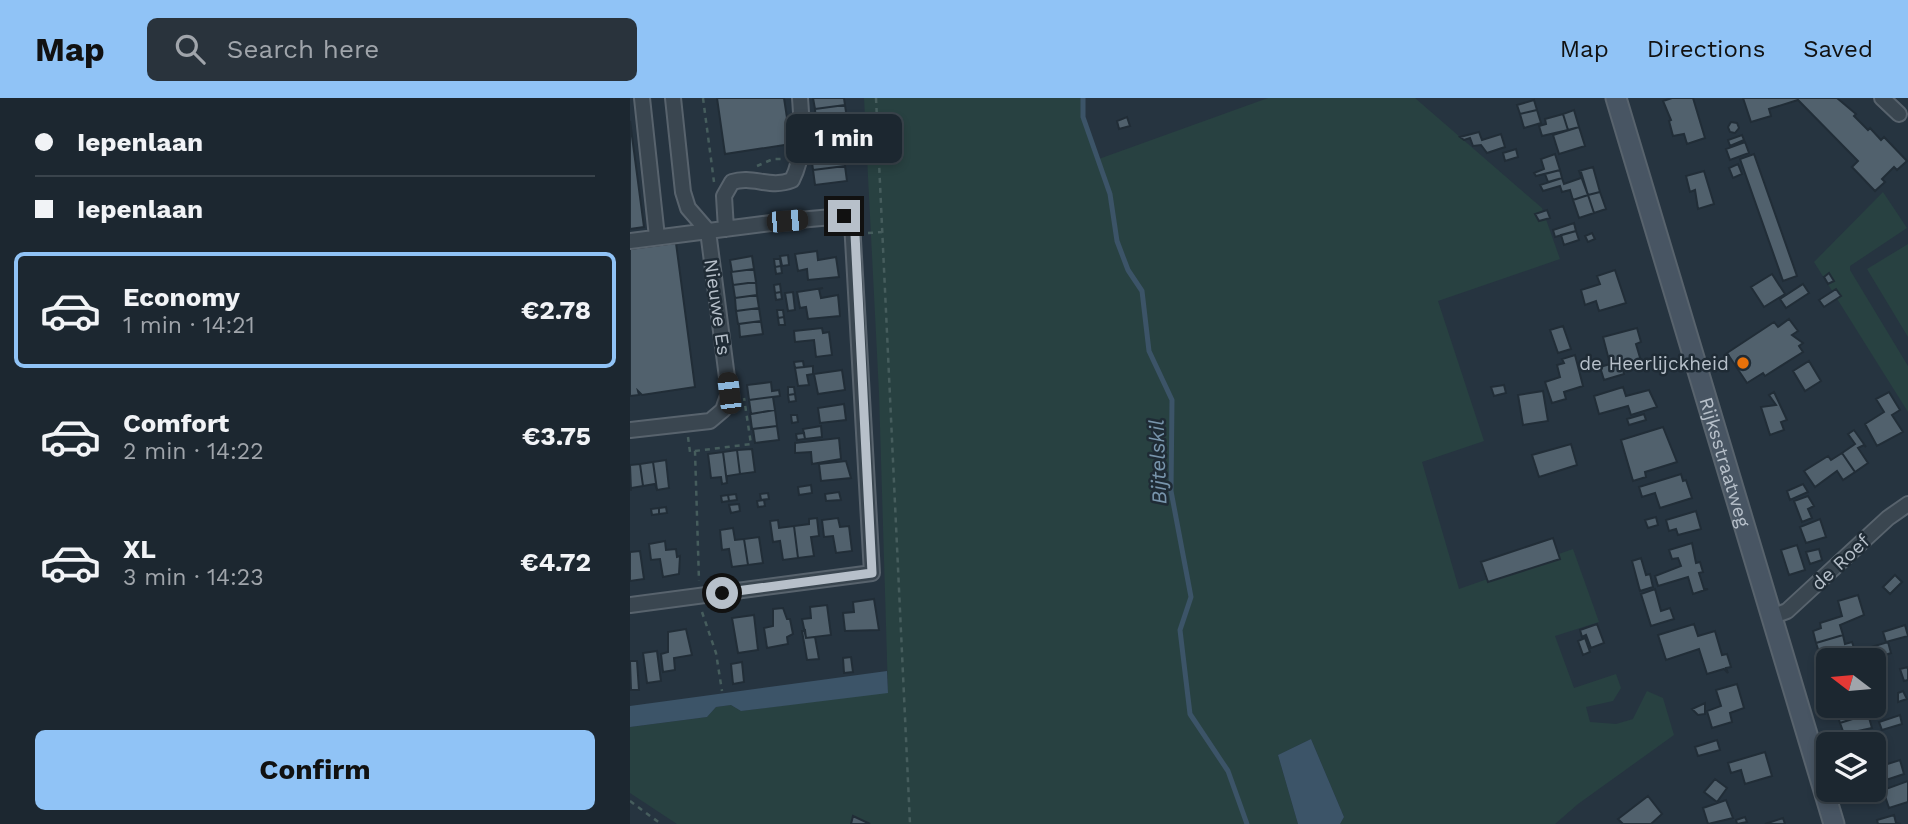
<!DOCTYPE html>
<html lang="en">
<head>
<meta charset="utf-8">
<style>
	:root { --surface:#1c2730; --page:#29333c; --text:#f1f3f6; --muted:#a0a5ab; --line:#3a444c; --accent:#90c3f6 }
	body { margin:0; font-family:"Work Sans",sans-serif; background:var(--page); color:var(--text); height:100vh; display:flex; flex-direction:column; font-size:26px; white-space:nowrap }
	* { box-sizing:border-box; margin:0 }
	p { font-size:23px; color:var(--muted) }
	.icon { flex:none; width:38px; height:38px; fill:none; stroke:currentColor; stroke-width:2; stroke-linecap:round; stroke-linejoin:round }
	.map { position:relative; flex:1; overflow:hidden }
	.panel { display:flex; flex-direction:column; background:var(--surface); width:630px }
	.panel>* { flex:none }
	.banner { display:grid; align-content:center; height:154px; padding:0 35px; background:var(--surface) }
	.needle { width:46px; rotate:286deg }
	.tools { position:absolute; left:1186px; top:550px; display:grid; gap:14px }
	.tools a { display:grid; place-items:center; width:70px; height:70px; border-radius:10px; background:var(--surface); box-shadow:0 4px 10px #0003,0 0 0 2px var(--line); font-size:35px }
	.end { position:absolute; width:32px; height:32px; margin:-16px; border:9px solid #b7c0ca; background:#111; box-shadow:0 0 0 4px #111 }
	.from { border-radius:50% }
	.bubble { position:absolute; height:49px; border-radius:10px; background:var(--surface); box-shadow:0 4px 10px #0003,0 0 0 2px var(--line); font-size:23px; font-weight:700; line-height:49px; text-align:center }
	.car { position:absolute; width:21px; height:42px; margin:-21px -10px; border-radius:9px; box-shadow:0 0 5px 2px #0007; background:linear-gradient(#222 24%,#8ab4d8 0 40%,#222 0 76%,#8ab4d8 0 86%,#222 0) }
	.banner b { display:flex; align-items:center; gap:24px; height:66px; font-size:26px }
	.banner b+b { border-top:2px solid var(--line) }
	.banner i { width:18px; height:18px; background:var(--text) }
	ul { padding:0; list-style:none }
	li { display:flex; align-items:center; gap:21px; height:116px; margin:0 14px 10px; padding:0 21px; border:4px solid transparent; border-radius:10px }
	li div { flex:1 }
	li b { display:block; font-size:26px }
	li em { font-style:normal; font-weight:700 }
	li.current { border-color:var(--accent) }
	li>.icon { width:63px; height:63px; stroke-width:1.5 }
	.button { display:flex; gap:14px; margin-top:auto; padding:14px 35px }
	.button a { flex:1; height:80px; border-radius:10px; background:var(--accent); color:#111; font-size:28px; font-weight:700; line-height:80px; text-align:center }
	header { display:flex; align-items:center; gap:42px; box-sizing:border-box; height:98px; padding:0 35px; background:var(--accent); color:#111 }
	header strong { font-size:33px }
	nav { display:flex; gap:38px; margin-inline-start:auto; font-size:24px }
	.search { width:490px; height:63px; background:var(--page); display:flex; align-items:center; gap:18px; box-sizing:border-box; padding:0 24px; border-radius:10px; color:var(--muted); font-size:26px }
	main { display:flex; flex:1; min-height:0 }
	.map>svg:first-child { display:block }
	.green { fill:#284141 }
	.water { fill:#3c5468 }
	.lines { fill:none; stroke-linecap:round; stroke-linejoin:round }
	.stream { stroke:#3c5468; stroke-width:5 }
	.building { fill:#51616d; stroke:#212d37; stroke-width:2 }
	.street-casing { stroke:#58636d; stroke-width:18 }
	.secondary-casing { stroke:#58636d; stroke-width:23 }
	.path { stroke:#465d5d; stroke-width:2.5; stroke-dasharray:5 5; stroke-linecap:butt }
	.street { stroke:#3a4650; stroke-width:14 }
	.secondary { stroke:#485563; stroke-width:19 }
	.route { stroke:#b7c0ca; stroke-width:9 }
	.food-dot { fill:#e8710a; stroke:#1f2b35; stroke-width:2.5 }
	.labels { text-anchor:middle; stroke-width:5; stroke-linejoin:round; paint-order:stroke }
	.street-label { font-size:19px; fill:#b7c0ca; stroke:#1f2b35 }
	.poi-label { font-size:19px; fill:#b7c0ca; stroke:#1f2b35; text-anchor:end }
	.water-label { font-size:21px; font-style:italic; fill:#7895ac; stroke:#1f2b35 }
</style>
</head>
<body>
<header>
<strong>Map</strong>
<div class="search"><svg class="icon" aria-label="search" viewBox="0 0 24 24"><circle cx="10" cy="10" r="6"/><path d="M15 15l6 6"/></svg>Search here</div>
<nav><a>Map</a><a>Directions</a><a>Saved</a></nav>
</header>
<main>
<section class="panel">
<div class="banner">
<b><i class="from"></i>Iepenlaan</b>
<b><i></i>Iepenlaan</b>
</div>
<ul>
<li class="current"><svg class="icon" aria-label="car" viewBox="0 0 24 24"><path d="M5 17H2v-5l4-1 3-4h7l3 4 3 1v5h-3M9 17h6M6 11h13"/><circle cx="7" cy="17" r="2"/><circle cx="17" cy="17" r="2"/></svg><div><b>Economy</b><p>1 min · 14:21</p></div><em>€2.78</em></li>
<li><svg class="icon" aria-label="car" viewBox="0 0 24 24"><path d="M5 17H2v-5l4-1 3-4h7l3 4 3 1v5h-3M9 17h6M6 11h13"/><circle cx="7" cy="17" r="2"/><circle cx="17" cy="17" r="2"/></svg><div><b>Comfort</b><p>2 min · 14:22</p></div><em>€3.75</em></li>
<li><svg class="icon" aria-label="car" viewBox="0 0 24 24"><path d="M5 17H2v-5l4-1 3-4h7l3 4 3 1v5h-3M9 17h6M6 11h13"/><circle cx="7" cy="17" r="2"/><circle cx="17" cy="17" r="2"/></svg><div><b>XL</b><p>3 min · 14:23</p></div><em>€4.72</em></li>
</ul>
<div class="button"><a>Confirm</a></div>
</section>
<div class="map">
<svg width="1278" height="726" viewBox="0 0 1278 726">
	<rect width="100%" height="100%" fill="#263440"/>
	<path class="green" d="M234 0H451L458 39 466 62 638 0H785L912 110 930 161 808 203 854 343 792 364 829 491 943 451 969 524 925 538 944 590 986 576 991 590 983 603 956 609 960 624 986 626 1003 621 1017 593 1033 600 1044 637 948 706 925 726H710L714 719 681 641 648 657 668 726H47L0 695V629L77 619 86 609 101 607 111 613 258 594 249 295Z
		M1253 94 1277 130 1220 168V172L1278 268V314L1184 164Z
		M1278 146V239L1237 171Z"/>
	<path class="water" d="M257 573 258 595 111 613 101 607 86 609 77 619 0 629V608Z
		M681 641 714 719 710 726H668L648 657Z"/>
	<g class="lines">
		<path class="stream" d="M453 0V19L480 96 487 143 498 172 512 193 519 253 542 302 541 393 561 499 550 532 560 616 598 673 617 726"/>
	</g>
	<path class="building" d="M87 0H154L161 46 95 56Z
		M183 0H214L215 7 185 11Z
		M1042 0H1063L1075 40 1057 46 1054 36 1043 38 1039 23 1041 22 1033 3Z
		M1113 0H1207L1226 16 1224 18 1238 32 1240 30 1251 42 1254 39 1277 63 1267 72 1264 69 1252 81 1255 84 1245 93 1222 69 1228 63 1168 2 1139 11 1141 18 1121 24Z
		M904 2 907 12 890 16 887 7Z
		M215 7 217 21 186 25 185 11Z
		M907 12 911 25 894 30 890 16Z
		M944 12 949 29 938 32 933 16Z
		M933 16 938 32 912 38 909 28 916 26 915 21Z
		M497 19 500 28 489 31 487 23Z
		M217 21 219 36 189 40 186 25Z
		M0 23 14 129 0 131Z
		M1101 24 1107 25 1109 30 1105 35 1100 34 1098 29Z
		M949 29 955 48 929 56 923 37Z
		M849 34 852 42 871 36 875 49 857 55 851 47 843 48 840 40 834 42 830 39Z
		M211 37 213 52 181 57 179 41Z
		M1112 37 1114 42 1100 48 1098 42Z
		M1115 44 1119 55 1100 62 1096 51Z
		M886 51 888 59 875 63 873 55Z
		M213 52 215 68 183 72 181 57Z
		M925 56 930 72 906 78 904 75 914 71 911 61Z
		M1124 56 1167 178 1153 183 1110 61Z
		M1108 66 1112 76 1103 80 1099 70Z
		M215 68 217 83 185 87 183 72Z
		M963 69 970 94 958 97 949 73Z
		M930 72 932 80 918 84 915 76Z
		M1074 73 1084 106 1068 111 1065 92 1060 94 1056 78Z
		M951 74 958 97 943 102 940 92 932 94 930 88 913 93 910 87 932 80 934 86 951 80Z
		M970 94 976 111 964 115 958 97Z
		M958 97 964 115 949 120 943 102Z
		M917 112 920 120 909 123 905 116Z
		M944 125 946 133 925 139 923 132Z
		M946 133 949 142 934 147 931 137Z
		M962 135 965 141 958 144 955 138Z
		M46 145 65 289 12 297 8 293 9 297 0 298V151Z
		M187 153 188 162 206 159 209 179 178 182 177 171 168 173 165 156Z
		M158 157 159 167 152 168 150 158Z
		M122 158 124 171 102 174 100 162Z
		M144 161H150L151 168 145 169Z
		M151 168 152 175 146 176 145 169Z
		M124 171 126 184 103 187 101 174Z
		M985 172 996 205 969 213 966 203 955 207 951 192 970 186 967 178Z
		M1199 175 1204 183 1198 186 1194 179Z
		M1142 176 1155 196 1134 209 1121 189Z
		M126 184 127 197 105 200 103 187Z
		M150 186 151 194 145 195 144 187Z
		M1173 186 1179 195 1156 210 1150 201Z
		M193 190 189 191 191 200 208 197 210 218 178 221 176 209 170 210 167 194Z
		M1206 191 1211 198 1194 209 1189 202Z
		M151 194 152 201 146 202 145 195Z
		M163 194 165 212 158 213 155 195Z
		M127 197 129 210 106 213 105 200Z
		M129 210 131 223 108 226 106 213Z
		M147 212H153L154 219 148 220Z
		M154 219 155 227H149L148 220Z
		M1159 221 1168 233 1162 237 1173 245 1169 248 1173 254 1135 278 1133 275 1117 285 1097 255 1144 224 1148 229Z
		M131 223 133 236 110 239 109 226Z
		M933 228 941 251 928 255 920 232Z
		M192 230 193 235 199 234 202 257 186 259 184 242 165 244 164 233Z
		M1007 230 1011 244 1006 246 1011 263 992 268 994 276 974 282 970 269 980 266 973 239Z
		M945 257 953 288 934 294 936 301 922 305 915 284 930 279 927 267 934 265 932 261Z
		M173 263 174 269 165 270 164 264Z
		M1179 263 1191 283 1175 293 1163 273Z
		M183 268V276L177 277 179 287 168 288 165 270Z
		M212 272 215 292 188 296 184 276Z
		M141 284 142 293 149 292 150 298 119 302 117 287Z
		M874 287 876 295 864 298 861 289Z
		M158 289H164L165 296 158 297Z
		M993 289 996 298 1019 292 1027 309 1001 317 998 308 969 316 964 298Z
		M913 293 918 323 893 327 888 297Z
		M1144 294 1157 322 1151 324 1154 332 1140 337 1131 309 1146 307 1139 297Z
		M1259 294 1270 312 1262 317 1273 334 1247 348 1235 326 1254 314 1246 301Z
		M165 296 166 303 159 304 158 297Z
		M150 298 143 299 145 312 121 316 119 302Z
		M214 306 216 322 190 325 188 310Z
		M145 312 147 328 122 331 120 316Z
		M1014 316 1016 322 999 327 997 321Z
		M161 317H167L168 324 162 325Z
		M147 328 149 342 125 345 123 331Z
		M191 328 192 339 175 341 173 331Z
		M1033 329 1047 364 1015 374 1016 379 1003 383 991 342Z
		M1224 332 1236 349 1234 347 1228 350 1238 365 1225 374 1212 355 1225 346 1218 336Z
		M174 335 175 341 167 342 166 336Z
		M209 340 211 361 182 366 181 354 165 355V345Z
		M941 346 947 367 909 379 902 357Z
		M122 351 125 374 110 376 107 352Z
		M107 352 110 376 97 378V385L93 354Z
		M93 354 97 385 92 386 91 379 81 380 78 356Z
		M1212 355 1225 374 1213 382 1207 373 1185 389 1174 373 1198 358 1201 362Z
		M36 362 39 390 27 392 23 364Z
		M216 363 221 380 191 383 189 366Z
		M23 364 27 392 25 386 13 388 10 366Z
		M10 366 13 388 1 390V393L0 367Z
		M1051 376 1053 383 1056 382 1062 400 1030 410 1025 395 1012 399 1009 389Z
		M1173 386 1178 394 1160 402 1157 393Z
		M181 387 182 395 169 397 168 389Z
		M209 394 211 402 196 403 195 396Z
		M138 395 139 401 131 402 130 396Z
		M106 396 107 402 99 403 98 397Z
		M98 397 99 403 92 404 91 398Z
		M1178 398 1184 408 1178 411 1182 420 1172 424 1164 403Z
		M134 402 135 408 128 409 127 403Z
		M109 406 110 413 101 415 99 407Z
		M36 409 37 415 29 416V410Z
		M29 410V416L22 417 21 411Z
		M1066 413 1071 431 1048 437 1046 431 1039 433 1036 422Z
		M1026 419 1028 427 1018 430 1015 422Z
		M187 420 189 438 181 439 184 458 168 460 164 428 179 426V421Z
		M208 420 210 429 219 428 222 453 206 455 203 438 194 439 192 422Z
		M1190 421 1196 439 1176 445 1170 429Z
		M148 422 149 430 164 428 168 460 153 462 150 443 143 444 140 423Z
		M103 430 105 442 114 441 118 467 102 469 99 451 92 452 90 432Z
		M129 439 133 465 118 467 114 441Z
		M923 440 930 461 858 484 851 464Z
		M35 443 36 452 46 451 47 459 50 458 49 476 33 479 30 461 21 462 19 446Z
		M1062 445 1066 465 1070 464 1073 474 1069 475 1074 491H1078L1063 496 1058 479 1028 488 1025 478 1051 468 1048 460 1042 461 1039 452Z
		M1167 447 1175 472 1159 477 1151 452Z
		M1189 451 1192 462 1180 466 1176 454Z
		M10 453 14 481 0 483V454Z
		M1011 460 1016 477 1020 476 1023 489 1010 493 1002 463Z
		M1265 477 1272 484 1260 496 1253 489Z
		M1025 491 1031 513 1040 510 1044 521 1021 528 1011 496Z
		M1228 497 1234 517 1210 527 1213 537 1186 545 1183 533 1191 530 1190 525 1212 518 1208 503Z
		M244 501 249 532 215 533 213 515 224 514 223 504Z
		M197 507 201 537 176 540 172 521 181 520 180 509Z
		M153 510 157 521H160L163 536 157 539 158 546 137 550 134 530 143 528V511Z
		M124 517 128 552 108 555 102 520Z
		M967 526 974 545 961 550 956 537 952 539 950 532Z
		M1064 526 1068 538 1085 533 1092 557 1097 556 1101 569 1096 570 1098 575 1094 571 1077 576 1069 551 1036 562 1028 537Z
		M1275 527 1278 538 1256 544 1253 534Z
		M56 531 62 557 44 560 45 572 33 574 31 556 38 554V534Z
		M175 532 176 540 185 539 189 561 177 562 172 533Z
		M1213 537 1215 546 1222 544 1224 550 1190 557 1186 545Z
		M955 540 960 554 953 557 948 543Z
		M1258 544 1261 555 1241 562H1212L1211 558Z
		M27 553 31 583 17 585 13 555Z
		M221 559 223 574 214 575 213 560Z
		M0 563H7L9 592H1Z
		M112 564 114 584 103 586 101 566Z
		M1278 569V582L1274 583 1270 571Z
		M1107 586 1114 610 1100 615 1102 624 1082 630 1077 613 1091 608 1086 592Z
		M1255 589 1257 597 1244 601V592Z
		M1273 593 1277 601 1268 604V595Z
		M1075 605V616L1068 617 1062 611Z
		M1215 607H1241L1243 614 1210 625 1206 612Z
		M1238 616 1242 630 1214 636 1210 625Z
		M1270 617 1272 626 1252 632 1249 624Z
		M1087 642 1090 652 1068 658 1065 649Z
		M1135 654 1142 678 1115 686 1111 672 1101 675 1098 665Z
		M1270 662 1274 676 1250 684 1245 670Z
		M1085 681 1097 690 1087 704 1074 694Z
		M1278 683V704L1259 710 1253 692Z
		M1018 698 1032 716 1021 726H993L988 721Z
		M1096 702 1103 720 1078 726 1073 710Z
		M1264 717 1266 725 1271 726H1248L1247 722Z
		M223 718 240 726H221Z
		M1115 719 1117 724 1107 726 1106 722Z
		M1153 720 1155 726H1135Z"/>
	<g class="lines">
		<defs>
			<path id="street" d="M12 0 27 139
				M1252 0 1269 16
				M96 131 94 98 102 84C123 77 140 91 162 82 175 57 172 28 170 0
				M0 143 157 123 214 118 222 124 242 475 0 507
				M0 332 80 323 93 312 99 295 78 133 58 110 53 94 43 0
				M1141 519 1157 513 1258 420 1278 406"/>
			<g id="secondary">
				<path id="s1" d="M986 0 1204 726"/>
			</g>
		</defs>
		<use href="#street" class="street-casing"/>
		<use href="#secondary" class="secondary-casing"/>
		<path class="path" d="M73 0 84 84
			M246 0 280 726
			M127 68 143 61H153
			M238 135 252 134
			M58 339 60 354 65 353 69 483
			M65 353 121 346 114 300
			M72 514 86 555 92 593
			M0 703 31 726"/>
		<use href="#street" class="street"/>
		<use href="#secondary" class="secondary"/>
	</g>
	<g class="lines">
		<path class="route" d="M92 495 242 475 225 136 222 124 214 118"/>
	</g>
	<circle class="food-dot" cx="1113" cy="265" r="7"/>
	<g class="labels">
		<g class="street-label">
			<text transform="translate(88 209) rotate(82)" y="7">Nieuwe Es</text>
			<text dy="7" stroke="none"><textPath href="#s1" startOffset="380">Rijksstraatweg</textPath></text>
			<text transform="translate(1210 464) rotate(-43)" y="7">de Roef</text>
		</g>
		<g class="poi-label">
			<text x="1099" y="272">de Heerlijckheid</text>
		</g>
		<g class="water-label">
			<text transform="translate(528 364) rotate(-92)" y="7">Bijtelskil</text>
		</g>
	</g>
</svg>
<div class="tools">
<a><svg class="needle" viewBox="-14 -14 28 28"><path d="M0-13l5 13h-10z" fill="#e53935"/><path d="M0 13l5-13h-10z" fill="#a0a5ab"/></svg></a>
<a><svg class="icon" aria-label="layers" viewBox="0 0 24 24"><path d="M12 4l9 5-9 5-9-5zM3 14l9 5 9-5"/></svg></a>
</div>
<i class="end from" style="left:92px;top:495px"></i>
<i class="end" style="left:214px;top:118px"></i>
<div class="bubble" style="left:156px;top:16px;width:116px">1 min</div>
<i class="car" style="left:157px;top:123px;rotate:85deg"></i>
<i class="car" style="left:99px;top:295px;rotate:353deg"></i>
</div>
</main>
</body>
</html>
